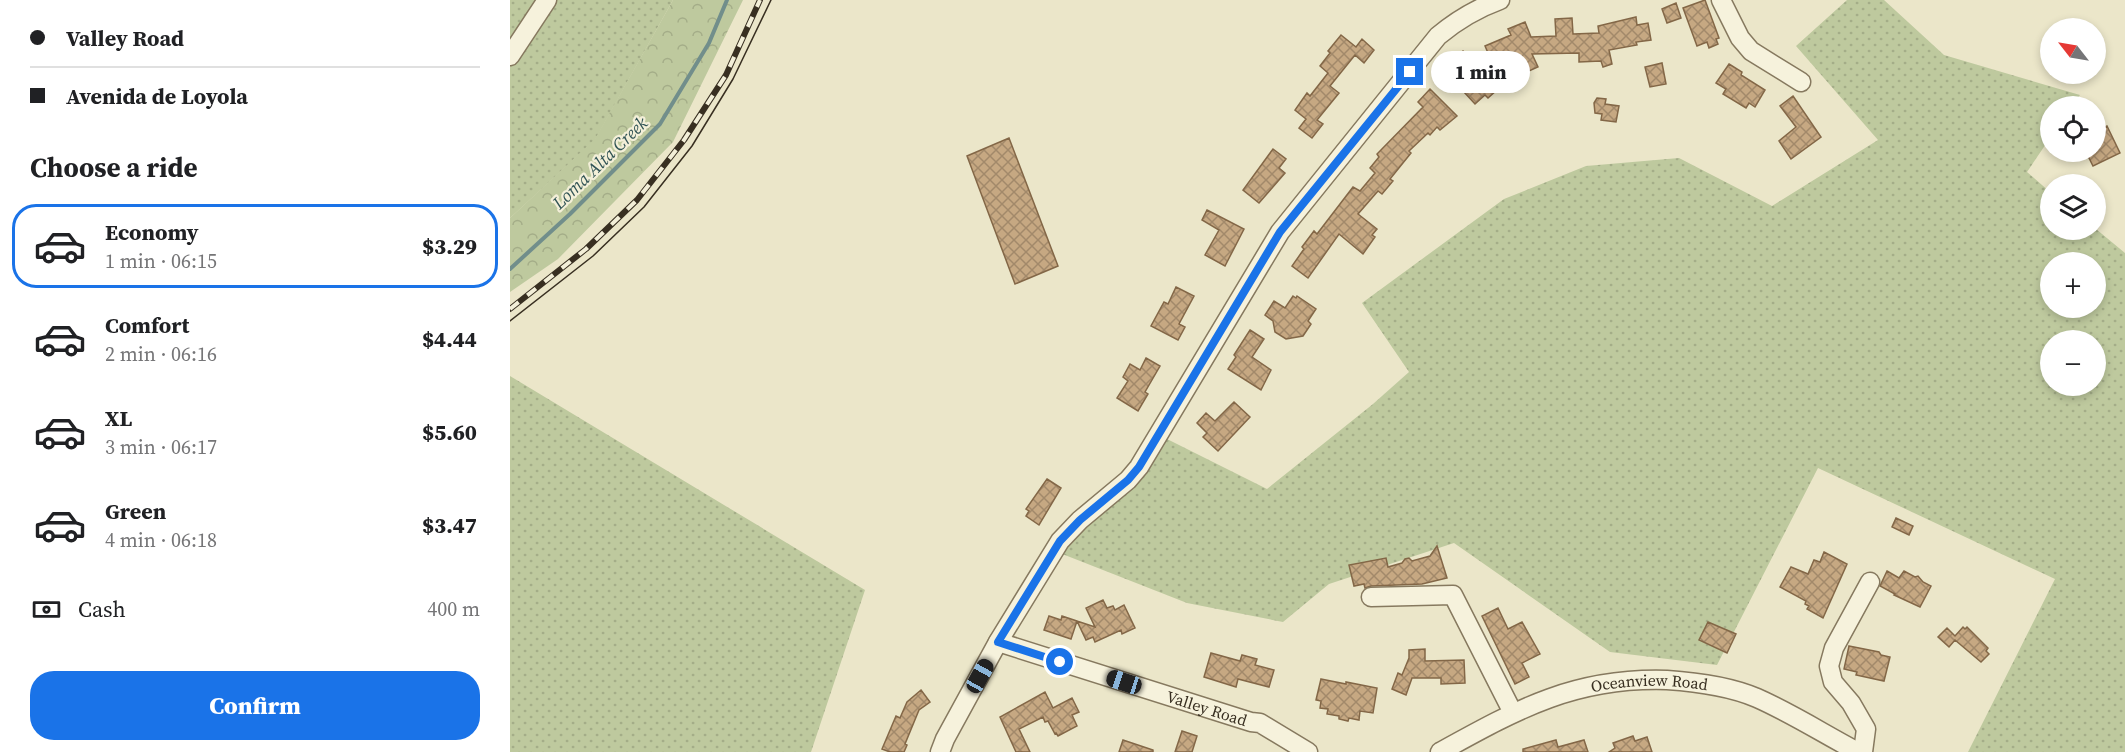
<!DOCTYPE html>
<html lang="en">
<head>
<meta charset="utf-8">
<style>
	:root { --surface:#fff; --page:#f2f2f2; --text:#202124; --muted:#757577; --line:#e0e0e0; --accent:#1a73e8 }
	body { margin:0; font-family:"Source Serif 4",serif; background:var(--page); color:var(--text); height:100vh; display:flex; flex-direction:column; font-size:22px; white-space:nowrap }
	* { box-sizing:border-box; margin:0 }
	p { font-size:20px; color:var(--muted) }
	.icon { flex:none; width:33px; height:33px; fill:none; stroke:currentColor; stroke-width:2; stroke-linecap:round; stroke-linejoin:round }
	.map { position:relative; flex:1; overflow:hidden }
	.panel { display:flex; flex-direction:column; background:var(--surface); width:510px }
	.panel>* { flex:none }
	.top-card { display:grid; align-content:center; height:132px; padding:0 30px; background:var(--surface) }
	.needle { width:39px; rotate:301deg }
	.tools { position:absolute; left:1530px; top:18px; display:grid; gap:12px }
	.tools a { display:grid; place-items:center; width:66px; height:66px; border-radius:50%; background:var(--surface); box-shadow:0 3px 9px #0003; font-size:30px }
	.end { position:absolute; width:27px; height:27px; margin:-14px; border:8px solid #1a73e8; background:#fff; box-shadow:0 0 0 3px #fff }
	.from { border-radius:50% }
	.bubble { position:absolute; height:42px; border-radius:21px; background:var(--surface); box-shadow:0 3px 9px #0003; font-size:20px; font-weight:800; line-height:42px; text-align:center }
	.car { position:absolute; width:18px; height:36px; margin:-18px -9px; border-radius:8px; box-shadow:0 0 4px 2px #0007; background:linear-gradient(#222 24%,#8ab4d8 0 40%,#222 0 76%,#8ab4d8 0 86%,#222 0) }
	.top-card b { display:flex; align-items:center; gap:21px; height:57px; font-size:22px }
	.top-card b+b { border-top:2px solid var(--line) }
	.top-card i { width:15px; height:15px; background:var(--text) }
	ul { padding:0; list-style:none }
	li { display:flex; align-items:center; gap:18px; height:84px; margin:0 12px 9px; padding:0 18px; border:3px solid transparent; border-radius:24px }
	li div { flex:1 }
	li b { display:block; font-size:22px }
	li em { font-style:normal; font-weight:800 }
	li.selected { border-color:var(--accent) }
	li>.icon { width:54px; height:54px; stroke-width:1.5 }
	h2 { padding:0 30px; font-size:27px; line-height:72px }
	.pay { display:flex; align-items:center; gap:15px; height:66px; padding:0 30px; font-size:22px }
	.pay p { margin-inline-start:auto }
	.cta { display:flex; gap:12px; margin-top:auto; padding:12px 30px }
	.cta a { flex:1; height:69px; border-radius:24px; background:var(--accent); color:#fff; font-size:24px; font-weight:800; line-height:69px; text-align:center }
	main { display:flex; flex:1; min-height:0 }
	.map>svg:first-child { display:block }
	.grass { fill:url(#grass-dots); fill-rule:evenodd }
	.forest { fill:url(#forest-crowns) }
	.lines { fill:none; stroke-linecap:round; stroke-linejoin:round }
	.stream { stroke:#718e8b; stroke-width:4 }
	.building { fill:url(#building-cross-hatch); stroke:#836747; stroke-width:1.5 }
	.minor-casing { stroke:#86795f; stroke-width:21 }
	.minor { stroke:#f6f2dc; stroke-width:18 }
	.tram { stroke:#382f21; stroke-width:1.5 }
	.rail-casing { stroke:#382f21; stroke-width:6 }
	.rail { stroke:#f3efd8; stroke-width:4; stroke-dasharray:11; stroke-linecap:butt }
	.route { stroke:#1a73e8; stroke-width:8 }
	.labels { text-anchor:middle; stroke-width:4.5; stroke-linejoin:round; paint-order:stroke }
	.street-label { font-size:16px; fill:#382f21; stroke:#f3efd8 }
	.water-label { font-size:18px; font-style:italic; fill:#325456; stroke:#f3efd8 }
</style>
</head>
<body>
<main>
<section class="panel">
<div class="top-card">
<b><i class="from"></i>Valley Road</b>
<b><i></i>Avenida de Loyola</b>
</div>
<h2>Choose a ride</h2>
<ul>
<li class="selected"><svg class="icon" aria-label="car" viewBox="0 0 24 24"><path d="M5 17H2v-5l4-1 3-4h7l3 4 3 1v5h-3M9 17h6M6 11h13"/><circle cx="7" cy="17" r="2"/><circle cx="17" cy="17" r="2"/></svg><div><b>Economy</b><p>1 min · 06:15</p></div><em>$3.29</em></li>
<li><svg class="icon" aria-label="car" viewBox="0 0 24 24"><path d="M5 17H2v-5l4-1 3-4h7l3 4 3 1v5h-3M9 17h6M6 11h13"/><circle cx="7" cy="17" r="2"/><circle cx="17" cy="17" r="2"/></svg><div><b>Comfort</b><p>2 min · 06:16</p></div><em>$4.44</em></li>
<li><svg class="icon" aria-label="car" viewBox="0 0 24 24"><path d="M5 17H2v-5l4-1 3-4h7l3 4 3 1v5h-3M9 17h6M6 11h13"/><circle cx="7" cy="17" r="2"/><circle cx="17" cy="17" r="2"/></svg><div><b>XL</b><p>3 min · 06:17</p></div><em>$5.60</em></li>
<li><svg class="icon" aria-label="car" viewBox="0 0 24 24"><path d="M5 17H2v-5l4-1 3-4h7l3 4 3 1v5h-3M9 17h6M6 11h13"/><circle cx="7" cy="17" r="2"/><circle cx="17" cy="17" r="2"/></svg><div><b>Green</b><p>4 min · 06:18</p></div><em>$3.47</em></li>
</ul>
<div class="pay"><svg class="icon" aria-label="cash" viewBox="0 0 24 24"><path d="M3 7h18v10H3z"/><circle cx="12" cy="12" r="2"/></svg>Cash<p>400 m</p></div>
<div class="cta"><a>Confirm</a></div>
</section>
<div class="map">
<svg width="1615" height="752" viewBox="0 0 1615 752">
	<defs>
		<pattern id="grass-dots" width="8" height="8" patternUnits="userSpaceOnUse" patternTransform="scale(1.5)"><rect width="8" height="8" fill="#bec99e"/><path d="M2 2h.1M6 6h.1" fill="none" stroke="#a4ad88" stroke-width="1.8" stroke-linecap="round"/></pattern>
		<pattern id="forest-crowns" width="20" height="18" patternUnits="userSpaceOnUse" patternTransform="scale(1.5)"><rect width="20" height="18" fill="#bec99e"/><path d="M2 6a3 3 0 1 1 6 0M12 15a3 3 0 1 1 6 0" fill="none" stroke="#a4ad88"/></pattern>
		<pattern id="building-cross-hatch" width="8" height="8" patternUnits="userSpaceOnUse" patternTransform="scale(1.5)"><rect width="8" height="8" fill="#c6a882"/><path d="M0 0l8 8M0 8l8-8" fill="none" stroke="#a2896a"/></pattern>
	</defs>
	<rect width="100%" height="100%" fill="#ebe6c9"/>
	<path class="grass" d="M0 0H163L85 140 0 218Z
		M1337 0H1374L1434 55 1570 95 1562 106H1540V138L1517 172 1540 192V230L1586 229 1615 253V752H1458L1545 579 1308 468 1207 665 1100 652 944 543 819 584 773 622 677 603 537 548 573 517 649 435 757 489 863 404 899 372 852 303 994 199 1076 166 1169 158 1262 206 1368 140 1286 46ZM1540 262H1586V308H1540ZM1540 340H1586V386H1540Z
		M0 376 355 590 301 752H0Z"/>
	<path class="forest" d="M163 0H233L163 142 48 259 0 292V218L85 139Z"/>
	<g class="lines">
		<path class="stream" d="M0 269 60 214 150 124 199 43 217 0"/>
	</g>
	<path class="building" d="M1195 0 1209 38 1206 39 1208 44 1199 48 1197 42 1187 46 1173 8Z
		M1166 3 1171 18 1157 23 1152 9Z
		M1126 17 1127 25 1138 23 1141 40 1126 42 1127 45 1099 50 1102 64 1093 67 1091 61 1069 62V53L1022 54 1028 67 1008 76 1006 72 991 83 975 46 1001 35 998 29 1015 22 1021 37 1046 36 1045 19 1062 18 1063 34 1089 33 1088 26Z
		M831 35 846 47 852 39 864 50 854 63 845 55 820 86 829 93 807 120 813 124 802 138 789 128 796 119 785 110 797 93 800 96 818 73 810 66 820 53 818 51Z
		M953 51 987 86 988 89 978 98 975 95 965 104 954 92 957 89 936 68Z
		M1152 63 1156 84 1140 87 1135 67Z
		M1219 64 1232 72 1231 75 1255 90 1245 107 1239 103 1236 108 1213 94 1216 89 1206 83Z
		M920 89 947 116 930 130 927 127 920 135 918 133 899 151 901 153 880 179 883 181 872 194 868 191 848 214 867 229 862 235 865 237 853 254 829 234 798 278 782 266 794 249 792 247 804 231 807 234 843 187 850 191 865 173 860 168 869 157 867 154 913 107 908 102Z
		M1283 96 1311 137 1281 159 1269 141 1286 127 1270 106Z
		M1087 98 1096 99 1095 104 1109 106 1106 122 1091 120 1092 114 1085 113 1084 103Z
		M1597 126 1610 153 1583 166 1576 152H1586V131Z
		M499 138 548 266 505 284 457 156Z
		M763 149 776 159 769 168 775 173 749 203 733 190Z
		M697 210 734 229 715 266 695 255 709 230 692 220Z
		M666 287 684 296 669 324 675 327 668 340 641 326 654 302 658 304Z
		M783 296 786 298 787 296 806 309 798 321 801 324 793 336 776 339 765 332 763 321 755 315 764 301 775 308Z
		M740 330 754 339 742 357 761 370 751 390 718 369 726 357 724 355Z
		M636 358 650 366 635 392 638 394 628 411 607 398 618 381 613 377 620 364 630 370Z
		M724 402 740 417 708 451 693 437 697 433 687 423 696 413 705 421Z
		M537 479 551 488 529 525 516 516 519 511 516 509Z
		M1386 518 1403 526 1399 535 1382 527Z
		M927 546 937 578 912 584 861 586 855 588 854 584 844 586 839 565 876 558 878 567 892 563 895 559 899 558 902 561 920 556Z
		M1314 552 1337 564 1313 618 1297 609 1299 606 1295 604 1296 601 1270 587 1281 567 1298 574 1304 560 1310 562Z
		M1377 571 1389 578 1394 571 1405 577 1408 576 1413 582 1421 586 1410 607 1384 595 1385 594 1370 586Z
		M593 600 597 608 603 606 605 610 614 605 625 628 612 634 611 630 585 642 583 637 576 640 567 621 585 627 576 608Z
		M988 608 998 629 1012 622 1030 654 1012 663 1019 677 1005 684 972 616Z
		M539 616 551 620 552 616 567 621 561 639 534 630Z
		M1198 622 1226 634 1217 653 1189 640Z
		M1453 627 1455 629 1457 627 1478 648 1476 651 1479 654 1471 662 1445 640 1439 647 1428 637 1437 628 1445 636Z
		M1339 646 1369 652 1371 655 1380 657 1374 681 1346 675 1347 672 1334 669Z
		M915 649V661L954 660 955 683 931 684V678H902L896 695 882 689 888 673 892 675 899 658V650Z
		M701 653 730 661 732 655 747 659 745 665 764 670 759 687 728 679 726 687 694 677Z
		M811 679 836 684V682L867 688 863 713 850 711 849 720 839 718 838 721 829 719V716L817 714 818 709 810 708 811 701 806 700Z
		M411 690 420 702 409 710 395 744 397 745 394 752H380L372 749 386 716 390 718 397 702Z
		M535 692 543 708 562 698 569 712 562 715 567 726 548 736 546 733 545 734 538 721 535 722 533 717 509 729 520 752H506L490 717Z
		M672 731 687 736 682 752H665Z
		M1123 736 1125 741 1137 737 1142 752H1099L1105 748 1103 743Z
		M613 740 643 750V752H609Z
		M1046 740 1048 747 1074 740 1078 752H1013V749Z"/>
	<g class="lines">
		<defs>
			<g id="minor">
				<path d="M1211 0 1230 38 1241 51 1291 82"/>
				<path d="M0 56 37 0"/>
				<path d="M861 597 943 595 1003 713"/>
				<path id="s1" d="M488 642 741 722 750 723 798 752"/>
				<path d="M430 752 435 739 488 642 550 541 570 520 618 480 629 467 770 232 928 36C946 21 968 8 990 0"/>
				<path id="s2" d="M930 752C1008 709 1065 677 1157 680 1187 682 1219 686 1247 698 1281 713 1314 734 1348 752"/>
				<path d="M1353 752 1356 729 1341 703 1323 682 1319 666 1324 648 1360 582"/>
			</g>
		</defs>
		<use href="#minor" class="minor-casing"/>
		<use href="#minor" class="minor"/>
		<path class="tram" d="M0 321 83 256 134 207 182 146 223 79 261 0"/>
		<defs>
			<path id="rail" d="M0 309 76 249 127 200 174 140 216 75 250 0"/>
		</defs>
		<use href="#rail" class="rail-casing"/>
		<use href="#rail" class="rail"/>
	</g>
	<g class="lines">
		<path class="route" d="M550 662 488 642 550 541 570 520 618 480 629 467 770 232 900 72"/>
	</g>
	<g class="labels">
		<g class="street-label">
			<text dy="6" stroke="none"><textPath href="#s2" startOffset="224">Oceanview Road</textPath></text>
			<text dy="6" stroke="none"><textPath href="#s1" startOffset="219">Valley Road</textPath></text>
		</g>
		<g class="water-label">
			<text transform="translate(90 163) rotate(-44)" y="6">Loma Alta Creek</text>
		</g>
	</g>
</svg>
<div class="tools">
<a><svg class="needle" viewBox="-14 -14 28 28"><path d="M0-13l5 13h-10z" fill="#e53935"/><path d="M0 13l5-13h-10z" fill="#757577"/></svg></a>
<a><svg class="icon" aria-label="locate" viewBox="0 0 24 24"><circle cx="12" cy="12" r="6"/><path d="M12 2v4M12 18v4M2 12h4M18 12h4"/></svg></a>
<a><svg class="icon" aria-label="layers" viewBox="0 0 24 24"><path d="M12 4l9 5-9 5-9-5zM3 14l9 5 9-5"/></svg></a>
<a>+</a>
<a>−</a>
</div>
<i class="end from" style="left:550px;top:662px"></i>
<i class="end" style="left:900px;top:72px"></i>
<div class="bubble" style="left:921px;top:51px;width:99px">1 min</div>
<i class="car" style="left:470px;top:676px;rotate:29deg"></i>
<i class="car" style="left:614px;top:682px;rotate:288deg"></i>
</div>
</main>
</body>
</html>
